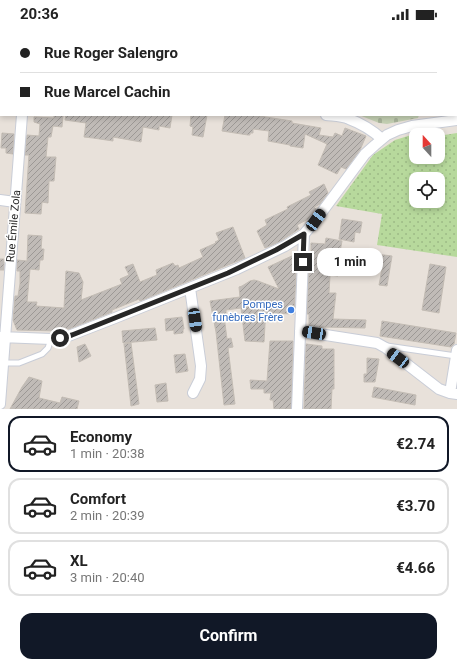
<!DOCTYPE html>
<html lang="en">
<head>
<meta charset="utf-8">
<style>
	:root { --surface:#fff; --page:#f2f2f2; --text:#222; --muted:#767676; --line:#e0e0e0; --accent:#111827 }
	body { margin:0; font-family:Roboto,sans-serif; background:var(--page); color:var(--text); height:100vh; display:flex; flex-direction:column; font-size:15px; white-space:nowrap }
	* { box-sizing:border-box; margin:0 }
	p { font-size:13px; color:var(--muted) }
	.icon { flex:none; width:22px; height:22px; fill:none; stroke:currentColor; stroke-width:2; stroke-linecap:round; stroke-linejoin:round }
	.map { position:relative; height:381px; overflow:hidden }
	.sheet { display:flex; flex-direction:column; background:var(--surface); flex:1 }
	.sheet>* { flex:none }
	.hud { position:absolute; left:0px; top:0px; width:457px; height:88px; box-shadow:0 2px 6px #0003; display:grid; align-content:center; height:88px; padding:0 20px; background:var(--surface) }
	.needle { width:26px; rotate:339deg }
	.controls { position:absolute; left:409px; top:100px; display:grid; gap:8px }
	.controls a { display:grid; place-items:center; width:36px; height:36px; border-radius:8px; background:var(--surface); box-shadow:0 2px 6px #0003; font-size:20px }
	.end { position:absolute; width:18px; height:18px; margin:-9px; border:5px solid #272727; background:#fff; box-shadow:0 0 0 2px #fff }
	.from { border-radius:50% }
	.bubble { position:absolute; height:28px; border-radius:12px; background:var(--surface); box-shadow:0 2px 6px #0003; font-size:13px; font-weight:700; line-height:28px; text-align:center }
	.car { position:absolute; width:12px; height:24px; margin:-12px -6px; border-radius:5px; box-shadow:0 0 3px 1px #0007; background:linear-gradient(#222 24%,#8ab4d8 0 40%,#222 0 76%,#8ab4d8 0 86%,#222 0) }
	.hud b { display:flex; align-items:center; gap:14px; height:38px; font-size:15px }
	.hud b+b { border-top:1px solid var(--line) }
	.hud i { width:10px; height:10px; background:var(--text) }
	ul { padding:7px 0 0; list-style:none }
	li { display:flex; align-items:center; gap:12px; height:56px; margin:0 8px 6px; padding:0 12px; border:2px solid var(--line); border-radius:12px }
	li div { flex:1 }
	li b { display:block; font-size:15px }
	li em { font-style:normal; font-weight:700 }
	li.selected { border-color:var(--accent) }
	li>.icon { width:36px; height:36px; stroke-width:1.5 }
	.button { display:flex; gap:8px; margin-top:auto; padding:8px 20px }
	.button a { flex:1; height:46px; border-radius:12px; background:var(--accent); color:#fff; font-size:16px; font-weight:700; line-height:46px; text-align:center }
	.status { display:flex; justify-content:space-between; align-items:center; height:28px; padding:0 20px; background:var(--surface); direction:ltr }
	.status svg { height:11px; fill:currentColor }
	.map>svg:first-child { display:block }
	.green { fill:url(#green-dots); fill-rule:evenodd }
	.cemetery { fill:url(#cemetery-stones) }
	.building { fill:url(#building-hatch); stroke:#c3bcb4 }
	.lines { fill:none; stroke-linecap:round; stroke-linejoin:round }
	.service-casing { stroke:#c9cdd7; stroke-width:7 }
	.minor-casing { stroke:#c9cdd7; stroke-width:12 }
	.service { stroke:#fff; stroke-width:5 }
	.minor { stroke:#fff; stroke-width:10 }
	.route { stroke:#272727; stroke-width:5 }
	.shop-dot { fill:#3f7fe0; stroke:#fff; stroke-width:1.5 }
	.labels { text-anchor:middle; stroke-width:3; stroke-linejoin:round; paint-order:stroke }
	.street-label { font-size:11px; fill:#272727; stroke:#fff }
	.shop-label { font-size:11px; fill:#366cbe; stroke:#fff; text-anchor:end }
</style>
</head>
<body>
<div class="status"><b>20:36</b><svg viewBox="0 0 49 12"><path d="M0 12V9h3v3zM5 12V6h3v6zM10 12V3h3v9zM15 12V0h3v12zM26 1h20v11H26zM47 4h2v5h-2z"/></svg></div>
<div class="map">
<svg width="457" height="381" viewBox="0 0 457 381">
	<defs>
		<pattern id="green-dots" width="8" height="8" patternUnits="userSpaceOnUse"><rect width="8" height="8" fill="#b7d99c"/><path d="M2 2h.1M6 6h.1" fill="none" stroke="#9dba86" stroke-width="1.8" stroke-linecap="round"/></pattern>
		<pattern id="cemetery-stones" width="16" height="16" patternUnits="userSpaceOnUse"><rect width="16" height="16" fill="#c4d0b3"/><path d="M2 7V4a2 2 0 0 1 4 0v3zM10 15v-3a2 2 0 0 1 4 0v3z" fill="#a8b39a"/></pattern>
		<pattern id="building-hatch" width="6" height="6" patternUnits="userSpaceOnUse"><rect width="6" height="6" fill="#c0bbb7"/><path d="M-1 1l2-2M0 6l6-6M5 7l2-2" fill="none" stroke="#9c9895"/></pattern>
	</defs>
	<rect width="100%" height="100%" fill="#e8e1da"/>
	<path class="green" d="M0 0H321V1H1V30L0 29Z
		M421 104 425 107H416V129H438V108L457 105V229L377 217 382 186 336 178 373 127 395 112ZM416 151H438V173H416Z"/>
	<path class="cemetery" d="M321 0H457V81H456V1H321Z
		M359 87H419L418 90 387 96 379 95Z"/>
	<path class="building" d="M54 87H63L62 99 53 98 51 109H48L46 129H56L54 153H49L48 175 42 174 41 186 25 185 29 127H25L27 107 39 108 40 96 34 94V89L54 90Z
		M66 87H172L170 100 159 98V102L143 99 141 114 113 109V113L93 110 84 109 86 95 65 92Z
		M191 87H207L203 109 192 107 193 99 190 98Z
		M225 87H253L292 93V95L321 100 319 107 333 109 335 105 342 108 345 100 366 108 360 122 346 141 341 139 337 146 318 137 327 116 305 106 303 120 290 118V117L268 113 269 103 253 101V105H250V107H248L222 103Z
		M2 105 14 106 13 126 6 125V120H1Z
		M324 156 328 165 320 176 314 179 316 181 308 191 297 197 299 201 279 214 265 220 257 203 267 197 265 192 288 181 287 179 311 167 309 164Z
		M342 191 362 194 360 205 355 204 354 214 339 211Z
		M233 199 245 230 140 273 139 271 112 282V284L69 301 60 300V303L17 302 13 292 15 268H18L20 256V243H17V232L27 233 28 207 42 208 41 221H44L43 232H40L39 242 30 241 27 274H37L36 278 64 280 66 243 79 245 83 254 81 272 122 256 120 251 129 247 125 239 133 236 140 254 157 247 156 242 173 235 175 238 178 237 179 240 203 229 200 222 216 215 215 214 219 212 216 205Z
		M326 210 342 213 339 229 338 248 330 247 329 265H336L333 291 366 292 365 300 322 299 321 300 309 298V286H307L309 237 311 238V215L325 216Z
		M376 226 392 228 387 258 379 257 382 241 374 239Z
		M294 227 297 229 294 286 268 285 265 296 264 314 245 313 241 280 226 282V288H224L227 311 231 310 233 319 228 320 235 376 224 377 216 304 210 273 240 269 239 259 242 258 250 253 254 252 258 253 279 261 268 239Z
		M0 231H4V242H0Z
		M430 236 446 239 439 285 422 282Z
		M182 289 184 301H183V305L174 306V302L166 303 165 291Z
		M382 293 456 305 454 316 451 319 380 308Z
		M155 300 157 312 123 315 122 303Z
		M270 313H293L291 381H274L273 372H270L271 365H264V361H251L250 352 267 353Z
		M131 315 139 376 131 378 124 316Z
		M85 316 91 328 79 334 77 319Z
		M306 316 322 318V321H334V361H332L331 381H304Z
		M185 326 188 343 176 345 174 327Z
		M367 330 379 331 375 354H364V346H367Z
		M29 349 42 353 39 370 60 375 62 369 79 373 77 381H10L22 359Z
		M166 355 168 373 157 374 155 357Z
		M374 359 416 367 415 377 372 369Z"/>
	<g class="lines">
		<defs>
			<path id="service" d="M387 318 456 328
				M3 335H19L42 326 48 320 51 311"/>
			<path id="minor" d="M0 38H1
				M326 87C334 88 342 88 349 91 360 95 373 103 382 111
				M0 172 15 174
				M190 260 201 338 200 351 193 365
				M300 303 377 315 386 320 439 361 450 365 457 366
				M0 309 51 311 66 309 115 290 237 241 285 218 304 206 316 192 365 126 375 117 387 107 398 102 412 98 457 92
				M450 365 457 322
				M0 376 22 87
				M297 381 304 206"/>
		</defs>
		<use href="#service" class="service-casing"/>
		<use href="#minor" class="minor-casing"/>
		<use href="#service" class="service"/>
		<use href="#minor" class="minor"/>
	</g>
	<g class="lines">
		<path class="route" d="M60 310 72 307 228 245 276 222 304 206 303 234"/>
	</g>
	<circle class="shop-dot" cx="291" cy="282" r="4"/>
	<g class="labels">
		<g class="street-label">
			<text transform="translate(13 198) rotate(-85)" y="4">Rue Émile Zola</text>
		</g>
		<g class="shop-label">
			<text x="283" y="280">Pompes<tspan x="283" dy="13">funèbres Frère</tspan></text>
		</g>
	</g>
</svg>
<div class="controls">
<a><svg class="needle" viewBox="-14 -14 28 28"><path d="M0-13l5 13h-10z" fill="#e53935"/><path d="M0 13l5-13h-10z" fill="#767676"/></svg></a>
<a><svg class="icon" aria-label="locate" viewBox="0 0 24 24"><circle cx="12" cy="12" r="6"/><path d="M12 2v4M12 18v4M2 12h4M18 12h4"/></svg></a>
</div>
<i class="end from" style="left:60px;top:310px"></i>
<i class="end" style="left:303px;top:234px"></i>
<div class="bubble" style="left:317px;top:220px;width:66px">1 min</div>
<i class="car" style="left:316px;top:192px;rotate:36deg"></i>
<i class="car" style="left:195px;top:292px;rotate:172deg"></i>
<i class="car" style="left:314px;top:305px;rotate:279deg"></i>
<i class="car" style="left:398px;top:330px;rotate:307deg"></i>
<div class="hud">
<b><i class="from"></i>Rue Roger Salengro</b>
<b><i></i>Rue Marcel Cachin</b>
</div>
</div>
<section class="sheet">
<ul>
<li class="selected"><svg class="icon" aria-label="car" viewBox="0 0 24 24"><path d="M5 17H2v-5l4-1 3-4h7l3 4 3 1v5h-3M9 17h6M6 11h13"/><circle cx="7" cy="17" r="2"/><circle cx="17" cy="17" r="2"/></svg><div><b>Economy</b><p>1 min · 20:38</p></div><em>€2.74</em></li>
<li><svg class="icon" aria-label="car" viewBox="0 0 24 24"><path d="M5 17H2v-5l4-1 3-4h7l3 4 3 1v5h-3M9 17h6M6 11h13"/><circle cx="7" cy="17" r="2"/><circle cx="17" cy="17" r="2"/></svg><div><b>Comfort</b><p>2 min · 20:39</p></div><em>€3.70</em></li>
<li><svg class="icon" aria-label="car" viewBox="0 0 24 24"><path d="M5 17H2v-5l4-1 3-4h7l3 4 3 1v5h-3M9 17h6M6 11h13"/><circle cx="7" cy="17" r="2"/><circle cx="17" cy="17" r="2"/></svg><div><b>XL</b><p>3 min · 20:40</p></div><em>€4.66</em></li>
</ul>
<div class="button"><a>Confirm</a></div>
</section>
</body>
</html>
